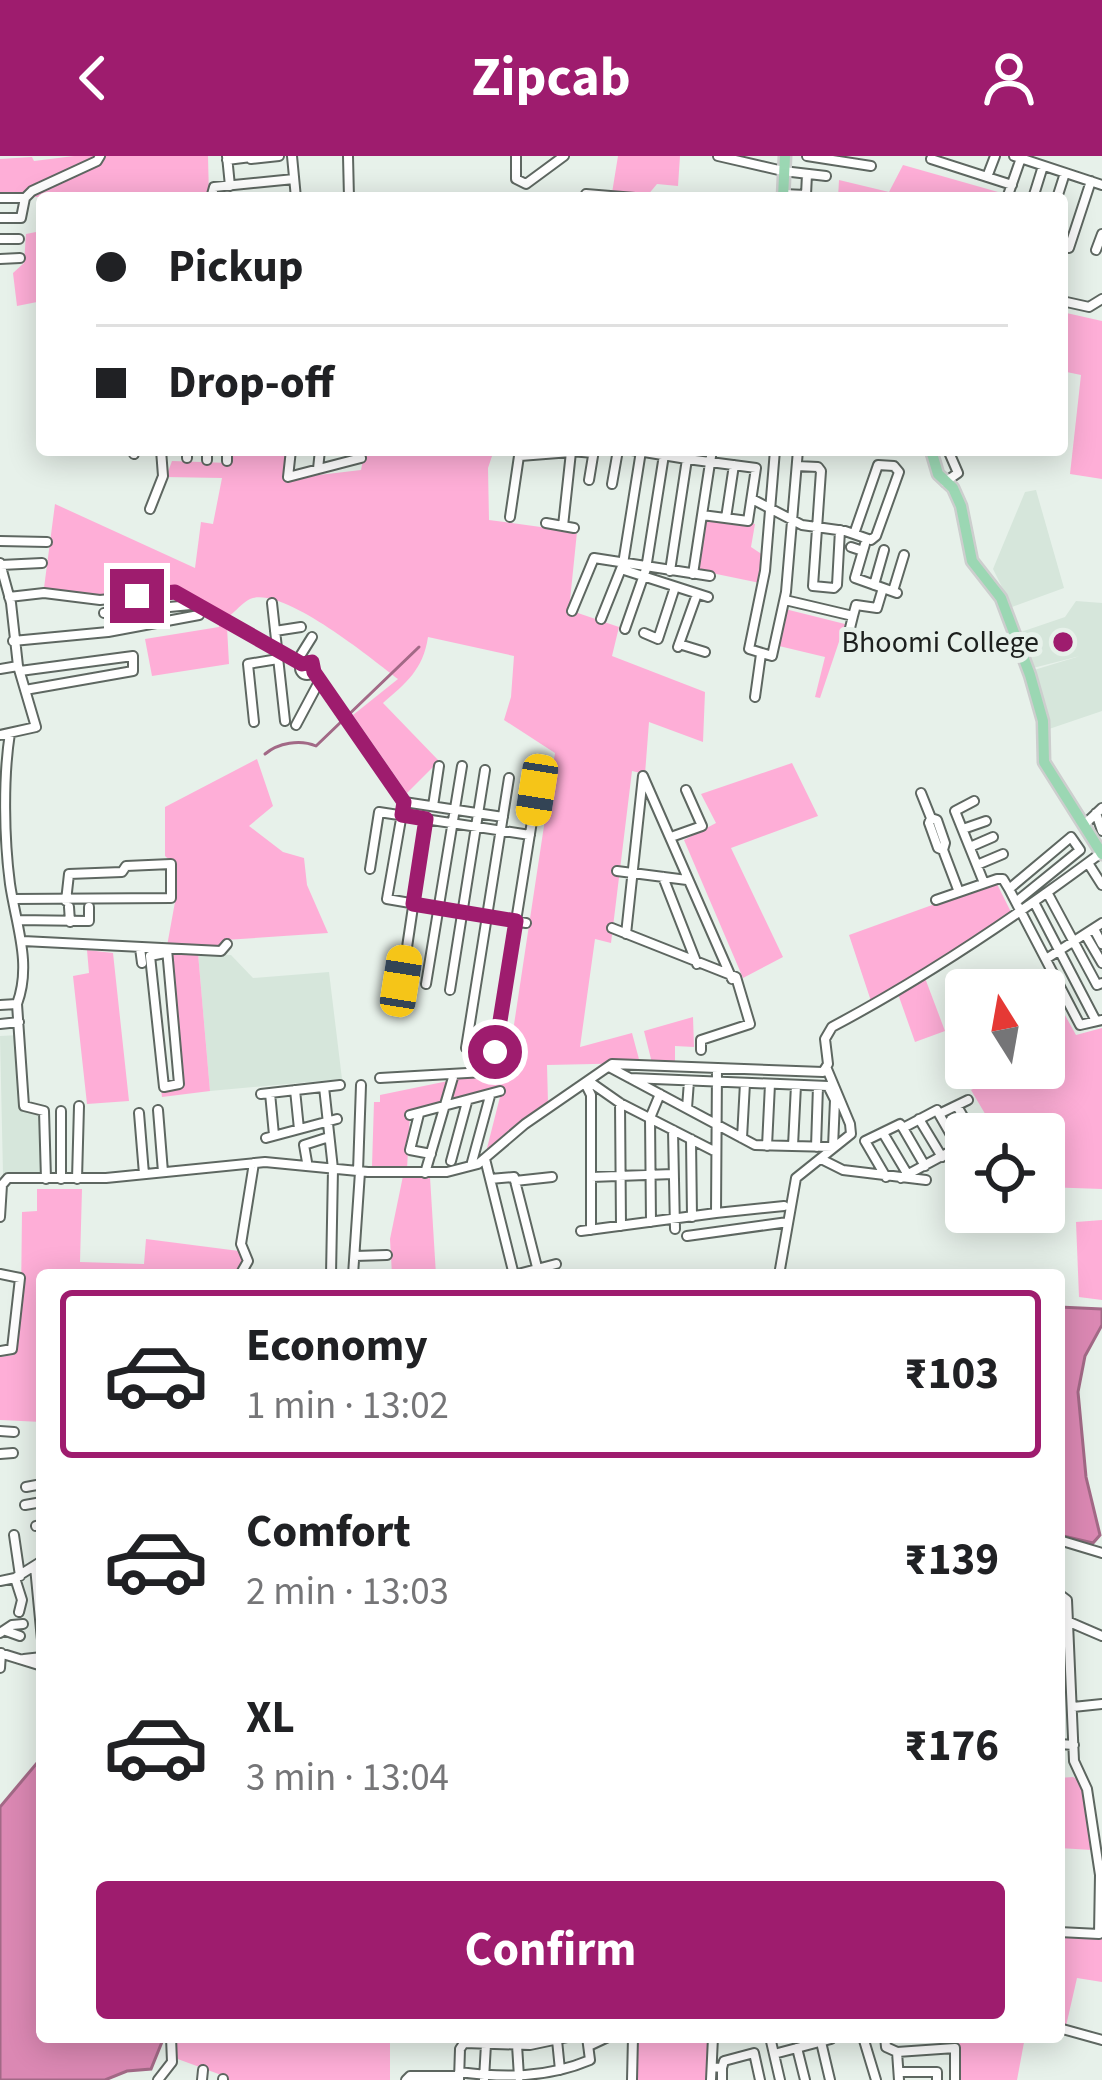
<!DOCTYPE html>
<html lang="en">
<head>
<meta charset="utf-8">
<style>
	:root { --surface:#fff; --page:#f2f2f2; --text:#202124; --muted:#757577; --line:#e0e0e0; --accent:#9e1c6e }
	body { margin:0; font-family:"Source Sans 3",sans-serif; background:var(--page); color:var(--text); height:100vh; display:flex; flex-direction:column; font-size:45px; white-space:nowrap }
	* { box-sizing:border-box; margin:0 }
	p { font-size:39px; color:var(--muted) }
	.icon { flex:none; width:66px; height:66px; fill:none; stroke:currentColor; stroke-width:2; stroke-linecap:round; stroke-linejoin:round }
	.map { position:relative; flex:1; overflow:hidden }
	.sheet { position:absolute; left:36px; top:1113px; width:1029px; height:774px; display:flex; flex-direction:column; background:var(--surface); border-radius:12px; box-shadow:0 6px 30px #0003 }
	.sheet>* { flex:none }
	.guide { position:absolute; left:36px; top:36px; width:1032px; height:264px; border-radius:12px; box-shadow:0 6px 30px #0003; display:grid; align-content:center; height:264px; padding:0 60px; background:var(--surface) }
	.needle { width:78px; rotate:349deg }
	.tools { position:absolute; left:945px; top:813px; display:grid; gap:24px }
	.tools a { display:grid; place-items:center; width:120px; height:120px; border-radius:12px; background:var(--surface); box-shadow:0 6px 30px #0003; font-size:60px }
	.end { position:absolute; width:54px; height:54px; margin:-27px; border:15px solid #9e1c6e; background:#fff; box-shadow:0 0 0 6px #fff }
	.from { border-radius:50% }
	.car { position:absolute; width:36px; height:72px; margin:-36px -18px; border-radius:15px; box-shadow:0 0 9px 3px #0007; background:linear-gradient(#f5c518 24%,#345 0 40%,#f5c518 0 76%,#345 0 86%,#f5c518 0) }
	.guide b { display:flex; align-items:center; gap:42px; height:114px; font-size:45px }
	.guide b+b { border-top:3px solid var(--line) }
	.guide i { width:30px; height:30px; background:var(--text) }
	ul { padding:21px 0 0; list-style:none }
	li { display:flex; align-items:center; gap:36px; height:168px; margin:0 24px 18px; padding:0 36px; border:6px solid transparent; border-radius:12px }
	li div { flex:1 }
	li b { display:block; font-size:45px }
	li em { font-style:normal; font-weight:700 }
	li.on { border-color:var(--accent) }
	li>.icon { width:108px; height:108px; stroke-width:1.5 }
	.cta { display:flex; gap:24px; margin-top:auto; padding:24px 60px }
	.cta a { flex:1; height:138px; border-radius:12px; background:var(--accent); color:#fff; font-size:48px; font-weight:700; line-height:138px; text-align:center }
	header { display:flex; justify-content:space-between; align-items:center; height:156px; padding:0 60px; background:var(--accent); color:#fff; font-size:54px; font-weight:700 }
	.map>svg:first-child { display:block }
	.built { fill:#d6e6db }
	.green { fill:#feaed7 }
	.water { fill:#db88b3; stroke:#a26986; stroke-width:3 }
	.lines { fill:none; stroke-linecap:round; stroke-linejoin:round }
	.stream { stroke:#a26986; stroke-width:3 }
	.minor-casing { stroke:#5e6761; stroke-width:12 }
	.major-casing { stroke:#cdcece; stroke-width:15 }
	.minor { stroke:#fff; stroke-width:8 }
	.major { stroke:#9bd7b3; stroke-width:10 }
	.route { stroke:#9e1c6e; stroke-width:15 }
	.poi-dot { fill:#9e1c6e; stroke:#e7f1ea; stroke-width:4.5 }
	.labels { text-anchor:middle; stroke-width:10; stroke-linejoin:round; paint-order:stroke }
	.poi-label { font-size:30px; fill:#1d201e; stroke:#e7f1ea; text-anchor:end }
</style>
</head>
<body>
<header><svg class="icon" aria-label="back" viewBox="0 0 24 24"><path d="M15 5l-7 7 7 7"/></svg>Zipcab<svg class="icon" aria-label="person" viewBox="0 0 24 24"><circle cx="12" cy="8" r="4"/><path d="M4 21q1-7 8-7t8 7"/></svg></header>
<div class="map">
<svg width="1102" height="1924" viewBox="0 0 1102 1924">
	<rect width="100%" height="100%" fill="#e7f1ea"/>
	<path class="built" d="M1036 334 1064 432 1012 451 993 413 1025 336Z
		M1076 445 1102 447V555L1049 573 1034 514 1080 500 1033 512 1021 476 1065 461Z
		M198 797 231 799 253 822 329 816 342 923 210 935Z
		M19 879 21 955 41 956 42 1020 3 1018 0 880Z"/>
	<path class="green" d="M74 0H208L209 42H42V145L17 150 13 117 24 107 26 78 36 76 38 41H0V3L32 1 34 5Z
		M618 0H680L678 30 657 28 647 40 612 37Z
		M903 9 998 36 997 42H838L839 24 889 36Z
		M1062 156 1102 165V323L1070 318 1081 219 1062 215Z
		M232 294H287L285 323 361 314 365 294H494L488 312 489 364 577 376 569 454 619 471 612 500 705 536 703 586 649 566 645 618 632 615 611 787 595 783 580 891 632 877 640 907 547 909 548 947 511 972 485 1000 502 933 448 948 457 920 507 915 555 597 504 564 511 541 514 500 428 481C423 514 406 527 383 547L439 605 407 637 353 559 398 523C372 503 282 429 250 443 243 446 235 456 228 461L177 432 103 440 44 432 55 348 195 412 201 366 213 368 222 322 166 321 172 305 229 307Z
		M705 361 755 368 751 391 763 399 760 427 697 414Z
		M785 453 845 468 820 542 815 541 825 501 779 490Z
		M219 467 227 471 229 508 152 520 145 483 219 471Z
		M257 603 273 650 249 670 283 696 304 702 307 729 328 777 225 784 223 793 167 790 175 746 174 708 165 700V651Z
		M792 607 818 660 731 692 783 801 743 822 684 684 716 667 701 638Z
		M996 726 1012 758 871 845 849 779Z
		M87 794 113 797 129 945 87 948 73 820 89 817Z
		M168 796 198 797 210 935 162 941 161 933 180 931Z
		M925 822 945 875 915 886 898 838Z
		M1050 832 1076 879 1102 872V1033L1044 1031V978H997L971 934 1015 912H1044V834Z
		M693 861 694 891 675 890V908L652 907 644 875Z
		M448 925 443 949 410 958 407 1013 372 1010 374 946H380V939Z
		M403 1020 430 1021 436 1119H392L390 1083Z
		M37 1033H82L80 1106 144 1108 146 1083 239 1095 244 1103 234 1119H42V1266L0 1264V1201L14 1199 21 1145 22 1056 37 1055Z
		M1102 1064V1144L1079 1141 1076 1066Z
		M1073 1621 1080 1625 1092 1694 1059 1692V1622Z
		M1059 1780 1102 1783V1826L1077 1822 1066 1870 1059 1868Z
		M176 1881H390V1924H225L224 1920 175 1902 173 1884Z
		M682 1881H709L707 1924H638V1885L681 1887Z
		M959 1881H1025L1017 1924H959Z"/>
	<path class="water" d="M1059 1151 1102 1153V1169L1085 1200 1078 1236 1086 1321 1100 1379 1093 1387 1059 1379Z
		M42 1601V1881H164L151 1913 127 1915 105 1924H0V1651Z"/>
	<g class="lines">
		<path class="stream" d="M265 598C278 587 300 583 316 590L419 491"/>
		<defs>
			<path id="minor" d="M227 0 230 30
				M292 0 296 42
				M348 0 349 42
				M516 0V23L526 28 564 0
				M718 0 783 15 826 20
				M807 0 871 10
				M1014 0 1102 29
				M251 3 279 0
				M931 3 1012 29
				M227 4 251 1
				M987 21 995 0
				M586 38 635 42
				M783 38 806 39 807 18
				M0 42H25
				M211 42 214 31 294 23
				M1007 42 1021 2
				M1033 42 1043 10
				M1057 42 1065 17
				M0 62H21L25 42 32 35 97 5 100 0
				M0 83H19
				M1069 92 1091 25
				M1096 94 1102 78
				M0 103 20 102
				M1062 145 1089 151 1102 143
				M187 294V302
				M207 294V304
				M227 294V305
				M291 294 288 321 361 302
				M519 294 520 300 571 296 563 370
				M632 294 687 303 689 294
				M757 294H758
				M775 294 765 415 749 493 772 500 786 436 798 294
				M570 295 594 297
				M134 298 135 294
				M797 310 818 311 821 315 813 430 834 432 837 429 840 374
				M318 313 320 294
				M589 324 594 294
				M945 326 958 317 948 294
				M612 328 618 294
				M752 343 802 369 845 375 871 384 876 380 899 316 894 310 878 309 854 378
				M150 353 163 320 161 294
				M702 359 712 294
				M510 361 519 300
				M726 362 734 309
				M546 367 574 372
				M0 385 47 386
				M865 388 855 422 883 432
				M851 391 863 395
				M0 407 11 447 18 510 36 571 0 579
				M1 409 42 407
				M621 413 708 441
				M670 415 687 303 756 312 748 365 702 359 693 418
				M874 429 884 394
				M893 435 904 399
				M9 441 44 437 100 444 175 436 302 508
				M785 444 853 460 856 449 877 452 883 432 897 437
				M272 447 285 565
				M572 455 594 402 710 420
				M104 457 191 449
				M601 463 623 408 641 295
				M850 472 853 460
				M625 473 646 413 664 299
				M275 475 301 471
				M644 477 658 483 675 431
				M13 485 108 476 199 459
				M679 488 705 496
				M678 491 697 438
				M300 512a7 7 0 1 1 14 0a7 7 0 1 1-14 0Z
				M297 505 312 481
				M0 513 18 510
				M20 515 133 500V515L25 534
				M314 516 404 646 387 743 526 767
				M755 541 761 498
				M254 566 248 508 278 503
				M296 569 320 524
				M10 577C3 621 4 683 10 728 16 769 32 808 17 848L24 950 44 955 46 1023
				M921 637 931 662 937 664 945 687 943 694 959 736
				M974 645 955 655 984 727
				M404 646 503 661
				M433 650 439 610
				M1096 657 1102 675
				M931 662 929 667 938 692 943 694
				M1086 667 1102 652
				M963 673 986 665
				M671 681 702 670 686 634
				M970 691 993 681
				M1088 707 1102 729
				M977 709 1003 698
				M370 713 379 656 530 679
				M617 715 687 724
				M663 721 697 808
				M1048 738 1097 829 1102 827
				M13 743 171 742V708L126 710 122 716 69 718 66 745
				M936 744 997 723H1003L1009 733
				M1016 746 1080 694 1071 681 1009 733 1080 869 1102 864
				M1035 748 1096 865
				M69 751 70 766
				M17 764 89 765V751
				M612 772 736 821 750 868 701 884V894
				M1094 773 1102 788
				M626 778 643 620 732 823
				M1085 778 1102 807
				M23 785 221 795 227 788
				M140 792 142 807
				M165 793V797L150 800 164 931 179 928 167 793
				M1046 803 1102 767
				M402 825 426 663
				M426 828 462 610
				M450 834 485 614
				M0 849 17 848
				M0 868 19 866
				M466 892 509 622
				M495 896 537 634
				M611 912 755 989 833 991 835 944 828 930 630 922
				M717 912 716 1057 784 1050
				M380 922 502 915
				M590 926 620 947 716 996
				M585 927 591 939V1074
				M324 931 333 1013 331 1119
				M295 934 299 973
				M270 937 274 979
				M261 938 340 929
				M620 947 621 1070
				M957 950 973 978
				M687 952 689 925
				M158 954 163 1016
				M61 955V1023
				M139 957 144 1018
				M419 958 410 994 431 998
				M939 958 966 1005
				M410 959 500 935
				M919 963 942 1001
				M903 972 925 1010
				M673 974 675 1073
				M883 977 908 1019
				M266 982 337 963
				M742 982 745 927
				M691 983 692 1061
				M767 990 770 928
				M793 990 796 929
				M816 991 818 930
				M485 1003 514 1119
				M821 1003 843 1014 926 1024
				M451 1005 467 946
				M307 1006 304 989 329 981
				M472 1006 490 940
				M358 1015 361 929
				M425 1017 454 918
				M591 1021 673 1018
				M886 1021 865 985 900 968 903 972 937 954 939 958 968 944
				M901 1022 966 987
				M77 1023 79 950
				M490 1023 514 1021 539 1119
				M515 1025 552 1021
				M0 1061 2 1029 8 1022H106L265 1006 368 1016H447L478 1008 525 968 612 908 823 916 828 908 825 883 832 871C928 820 1014 762 1101 697
				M651 1066 650 962 660 938
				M581 1075 716 1057
				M687 1080 788 1066
				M355 1100 387 1099
				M240 1119 248 1105 241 1088 254 1007
				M353 1119 360 1016
				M514 1119 556 1108
				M779 1119 796 1022 851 978 850 968 827 913
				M0 1195 12 1193 20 1122 0 1118
				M0 1275 14 1276
				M0 1298 13 1297
				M26 1331 42 1328
				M25 1349 42 1346
				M36 1370 42 1369
				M14 1379 20 1420
				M1059 1384 1102 1397
				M35 1411 42 1484
				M15 1422 22 1444 19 1456
				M0 1425 15 1422 42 1405
				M1059 1438 1067 1444 1074 1605 1087 1633 1100 1719 1099 1778
				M1067 1465 1102 1480
				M6 1475 20 1480
				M0 1477 12 1469 23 1468
				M0 1497 42 1510
				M24 1503 42 1501
				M0 1512 1 1497
				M1073 1551 1102 1548
				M1059 1588 1074 1589
				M1059 1776 1099 1778
				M1059 1872 1102 1884
				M770 1881 780 1924
				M863 1881 876 1924
				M885 1881 886 1891 897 1896 899 1924
				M557 1884 560 1914
				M821 1886 830 1924
				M517 1889 519 1921
				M591 1889 608 1881
				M797 1892 805 1924
				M897 1896 955 1892V1924
				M774 1898 831 1883
				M712 1911 722 1912 724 1905 754 1897 760 1924
				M459 1916C504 1922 547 1922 590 1904L587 1881
				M899 1916H937V1924
				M484 1923 486 1888
				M158 1924 172 1906 171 1881
				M202 1924 203 1914
				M223 1924V1923
				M406 1924 410 1920H459
				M459 1924 460 1893 464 1887 530 1889 568 1881
				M632 1924 633 1881
				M711 1924 713 1881
				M722 1924V1912"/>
			<path id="major" d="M783 42 785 0
				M931 294 938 318 953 332 961 350 972 405 1001 442 1030 519 1043 565 1044 606 1102 698"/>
		</defs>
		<use href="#minor" class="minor-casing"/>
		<use href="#major" class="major-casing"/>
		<use href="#minor" class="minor"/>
		<use href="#major" class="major"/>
	</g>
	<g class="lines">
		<path class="route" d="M137 440 175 436 302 508 312 506 314 516 404 646 402 659 426 663 413 748 516 765 495 896"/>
	</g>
	<circle class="poi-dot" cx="1063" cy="486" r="12"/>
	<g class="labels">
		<g class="poi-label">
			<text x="1039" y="496">Bhoomi College</text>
		</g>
	</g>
</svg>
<div class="tools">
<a><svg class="needle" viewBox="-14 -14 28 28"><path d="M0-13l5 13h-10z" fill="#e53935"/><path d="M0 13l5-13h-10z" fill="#757577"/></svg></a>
<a><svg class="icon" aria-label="locate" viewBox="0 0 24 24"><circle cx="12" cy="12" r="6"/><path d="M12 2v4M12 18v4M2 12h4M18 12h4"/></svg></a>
</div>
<i class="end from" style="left:495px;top:896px"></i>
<i class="end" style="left:137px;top:440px"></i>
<i class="car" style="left:537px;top:634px;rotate:189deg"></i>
<i class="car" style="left:401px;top:825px;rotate:9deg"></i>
<div class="guide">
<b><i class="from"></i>Pickup</b>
<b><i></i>Drop-off</b>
</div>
<section class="sheet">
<ul>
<li class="on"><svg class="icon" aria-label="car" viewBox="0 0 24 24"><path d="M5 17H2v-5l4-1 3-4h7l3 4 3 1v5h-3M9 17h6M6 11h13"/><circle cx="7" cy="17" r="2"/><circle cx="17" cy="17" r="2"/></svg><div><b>Economy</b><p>1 min · 13:02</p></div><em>₹103</em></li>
<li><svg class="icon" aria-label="car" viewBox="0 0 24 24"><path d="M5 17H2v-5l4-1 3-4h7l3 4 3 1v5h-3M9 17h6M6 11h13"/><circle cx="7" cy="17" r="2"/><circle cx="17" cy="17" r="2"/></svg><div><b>Comfort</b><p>2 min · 13:03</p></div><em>₹139</em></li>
<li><svg class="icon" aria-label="car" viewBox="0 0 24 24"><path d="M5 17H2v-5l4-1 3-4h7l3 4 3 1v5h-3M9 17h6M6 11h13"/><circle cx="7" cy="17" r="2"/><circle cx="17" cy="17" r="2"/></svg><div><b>XL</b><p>3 min · 13:04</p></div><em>₹176</em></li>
</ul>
<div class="cta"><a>Confirm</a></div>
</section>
</div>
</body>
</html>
